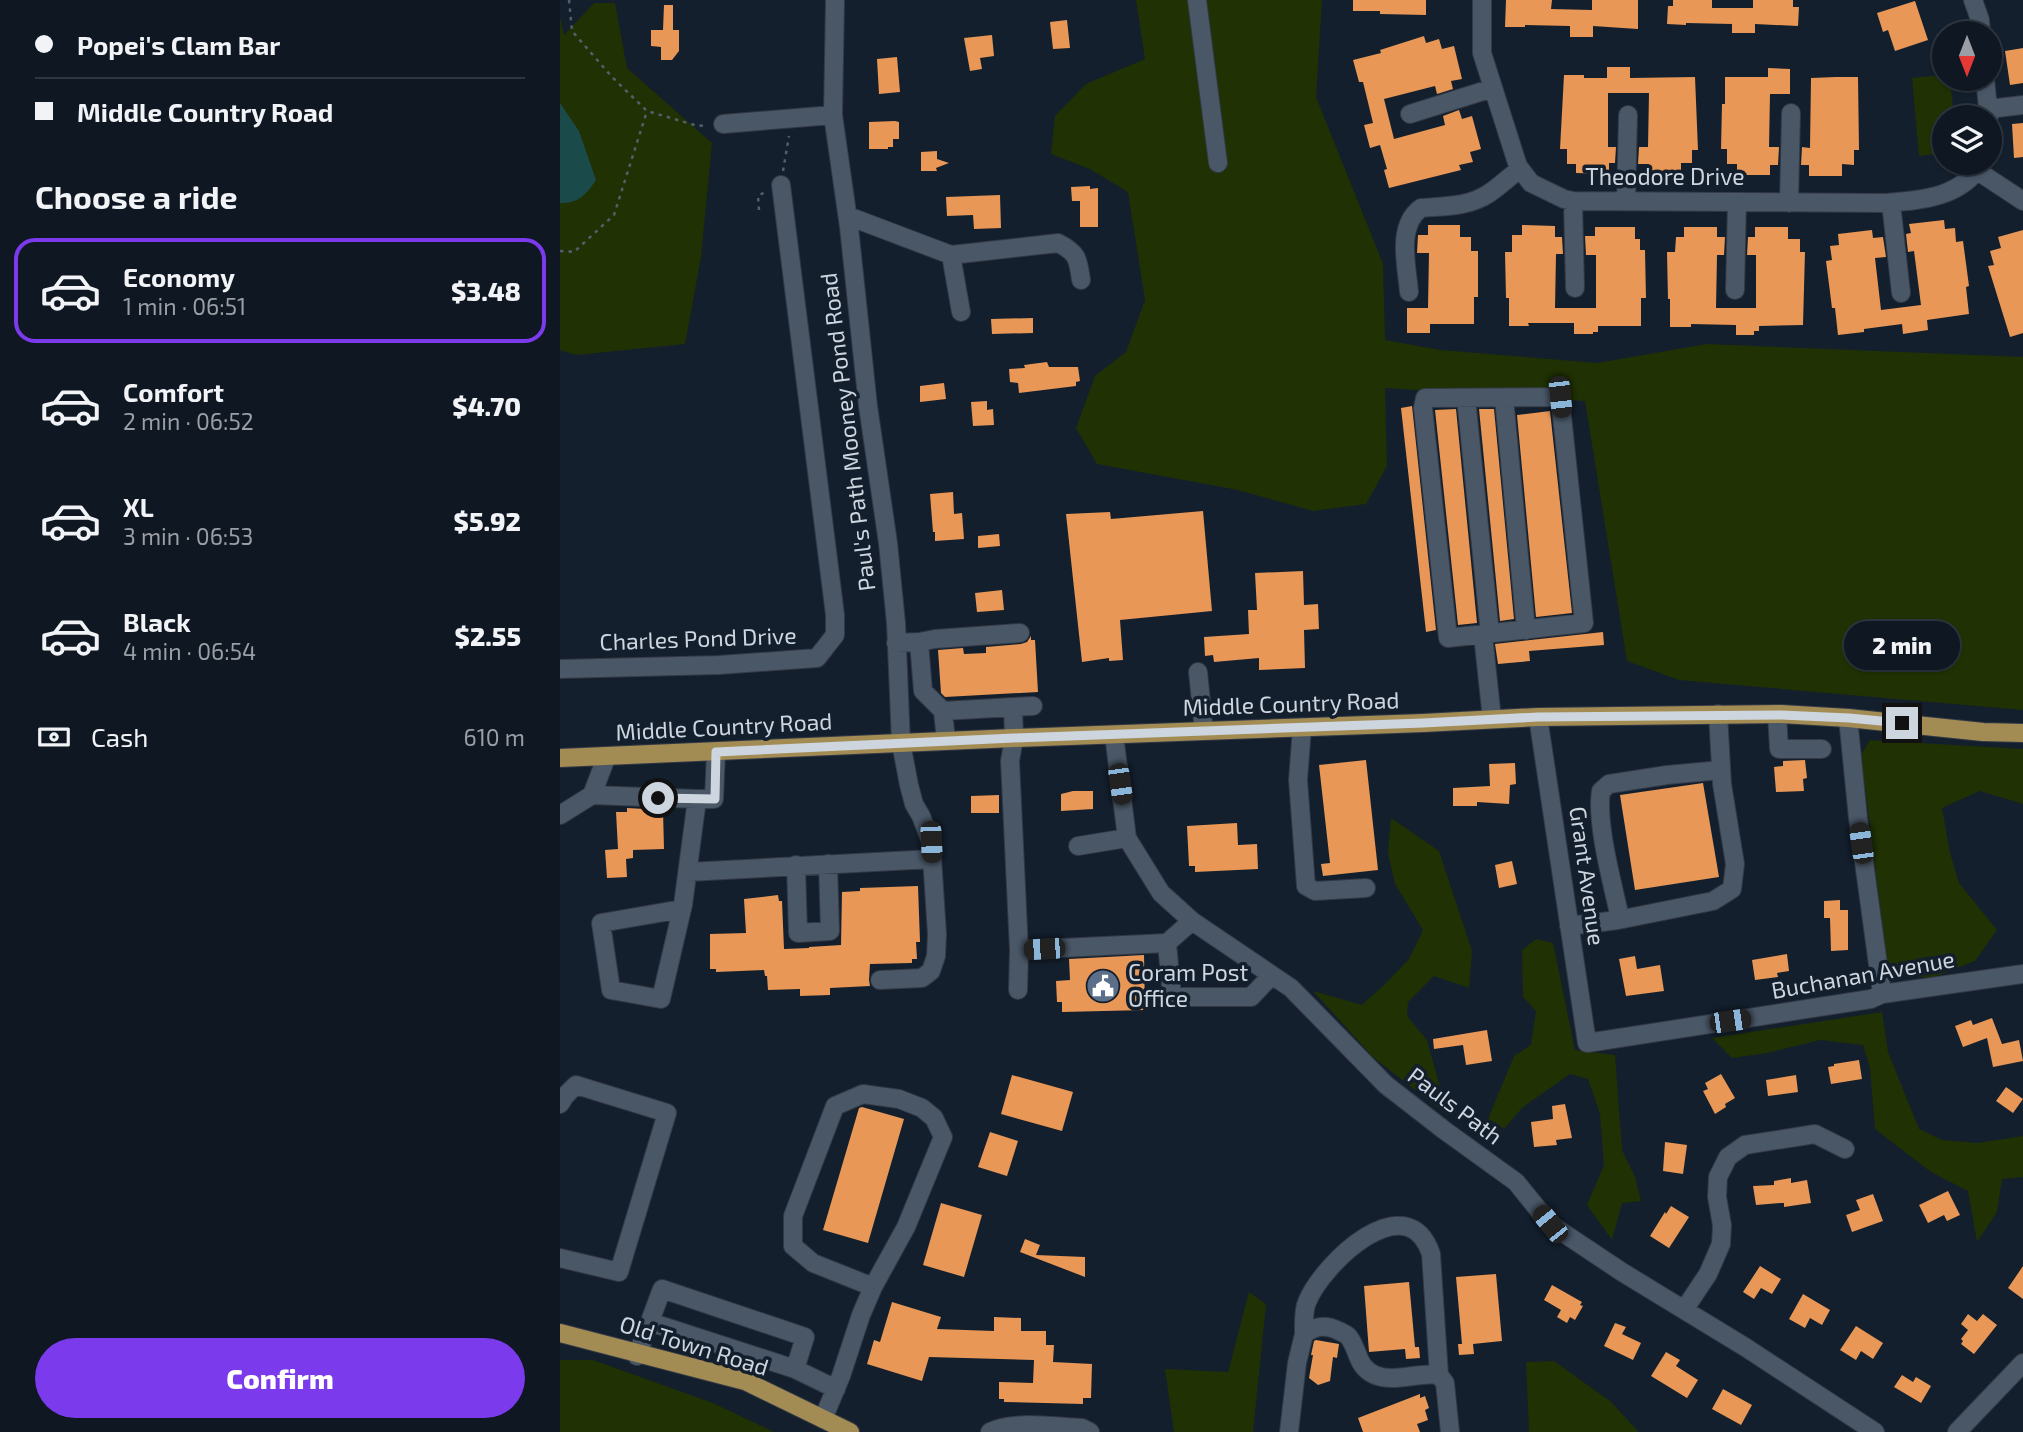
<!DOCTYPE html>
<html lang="en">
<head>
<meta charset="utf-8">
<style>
	:root { --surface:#0e1722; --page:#17202a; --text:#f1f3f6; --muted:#9b9fa5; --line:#2e3640; --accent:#7c3aed }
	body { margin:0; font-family:"Exo 2",sans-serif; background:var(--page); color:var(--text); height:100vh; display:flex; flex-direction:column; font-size:26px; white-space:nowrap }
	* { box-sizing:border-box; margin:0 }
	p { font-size:23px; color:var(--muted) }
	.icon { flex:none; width:38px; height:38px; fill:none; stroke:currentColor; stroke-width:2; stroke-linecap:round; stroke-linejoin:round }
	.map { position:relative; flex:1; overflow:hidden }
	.drawer { display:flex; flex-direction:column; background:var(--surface); width:560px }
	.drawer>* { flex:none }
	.banner { display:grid; align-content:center; height:154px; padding:0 35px; background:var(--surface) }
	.needle { width:46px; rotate:180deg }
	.tools { position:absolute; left:1372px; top:21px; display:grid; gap:14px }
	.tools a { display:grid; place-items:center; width:70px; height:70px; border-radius:50%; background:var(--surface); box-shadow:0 2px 5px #0004,0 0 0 2px var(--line); font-size:35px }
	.end { position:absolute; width:32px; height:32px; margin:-16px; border:9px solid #cdd5df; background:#111; box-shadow:0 0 0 4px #111 }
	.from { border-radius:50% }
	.bubble { position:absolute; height:49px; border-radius:24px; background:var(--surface); box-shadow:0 2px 5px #0004,0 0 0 2px var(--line); font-size:23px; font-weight:800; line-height:49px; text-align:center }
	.car { position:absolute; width:21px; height:42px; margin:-21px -10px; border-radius:9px; box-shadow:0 0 5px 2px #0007; background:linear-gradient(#222 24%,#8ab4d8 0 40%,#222 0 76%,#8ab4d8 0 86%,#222 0) }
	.banner b { display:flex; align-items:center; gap:24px; height:66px; font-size:26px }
	.banner b+b { border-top:2px solid var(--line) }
	.banner i { width:18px; height:18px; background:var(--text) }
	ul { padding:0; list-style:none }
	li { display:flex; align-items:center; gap:21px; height:105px; margin:0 14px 10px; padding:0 21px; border:4px solid transparent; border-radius:21px }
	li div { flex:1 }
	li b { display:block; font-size:26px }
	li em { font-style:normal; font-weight:800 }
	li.active { border-color:var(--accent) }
	li>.icon { width:63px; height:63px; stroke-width:1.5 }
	h2 { padding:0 35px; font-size:32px; line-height:84px }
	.pay { display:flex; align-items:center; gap:18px; height:77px; padding:0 35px; font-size:26px }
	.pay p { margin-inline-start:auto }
	.button { display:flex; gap:14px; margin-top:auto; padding:14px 35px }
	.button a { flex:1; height:80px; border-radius:42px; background:var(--accent); color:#fff; font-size:28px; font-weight:800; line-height:80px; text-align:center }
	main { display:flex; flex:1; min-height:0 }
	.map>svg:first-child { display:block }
	.green { fill:#203103 }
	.water { fill:#1b4a4a }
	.building { fill:#e89756 }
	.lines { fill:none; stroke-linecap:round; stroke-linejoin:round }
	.minor-casing { stroke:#333945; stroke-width:20 }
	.major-casing { stroke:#333945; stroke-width:20 }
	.path { stroke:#535e6b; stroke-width:2.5; stroke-dasharray:3.5 5; stroke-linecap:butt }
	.minor { stroke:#495767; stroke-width:18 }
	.major { stroke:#a38c53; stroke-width:18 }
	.route { stroke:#cdd5df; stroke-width:9 }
	.labels { text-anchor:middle; stroke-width:7; stroke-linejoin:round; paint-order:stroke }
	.street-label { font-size:23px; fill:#cdd5df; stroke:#131f2d }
	.poi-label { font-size:23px; fill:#cdd5df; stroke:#131f2d; text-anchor:start }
</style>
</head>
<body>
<main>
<section class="drawer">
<div class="banner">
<b><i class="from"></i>Popei's Clam Bar</b>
<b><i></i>Middle Country Road</b>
</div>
<h2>Choose a ride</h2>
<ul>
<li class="active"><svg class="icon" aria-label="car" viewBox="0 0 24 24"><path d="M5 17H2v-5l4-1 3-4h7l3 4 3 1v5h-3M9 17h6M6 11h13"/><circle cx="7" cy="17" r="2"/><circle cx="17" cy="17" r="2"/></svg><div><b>Economy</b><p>1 min · 06:51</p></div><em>$3.48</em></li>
<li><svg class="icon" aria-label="car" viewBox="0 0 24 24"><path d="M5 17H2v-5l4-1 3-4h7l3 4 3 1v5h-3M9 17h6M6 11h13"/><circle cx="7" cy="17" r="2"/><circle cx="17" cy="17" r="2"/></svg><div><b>Comfort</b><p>2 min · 06:52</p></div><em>$4.70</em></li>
<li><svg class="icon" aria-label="car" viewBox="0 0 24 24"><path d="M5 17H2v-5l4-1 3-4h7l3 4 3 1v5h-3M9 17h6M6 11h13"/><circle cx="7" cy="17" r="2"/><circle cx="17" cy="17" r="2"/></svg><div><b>XL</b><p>3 min · 06:53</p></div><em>$5.92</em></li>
<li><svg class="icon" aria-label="car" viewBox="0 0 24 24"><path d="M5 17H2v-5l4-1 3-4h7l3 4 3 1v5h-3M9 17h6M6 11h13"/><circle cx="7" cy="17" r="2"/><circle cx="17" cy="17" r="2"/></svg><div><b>Black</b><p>4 min · 06:54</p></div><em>$2.55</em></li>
</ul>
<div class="pay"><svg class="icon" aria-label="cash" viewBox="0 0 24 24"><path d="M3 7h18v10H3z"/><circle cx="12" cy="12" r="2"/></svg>Cash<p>610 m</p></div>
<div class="button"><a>Confirm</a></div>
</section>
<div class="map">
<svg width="1463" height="1432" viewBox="0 0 1463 1432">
	<rect width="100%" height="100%" fill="#131f2d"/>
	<path class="green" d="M576 0H762L756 97 823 264 825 340 880 350 1037 363 1147 344 1463 357V710L1119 680 1067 661 1025 401 825 388 827 466 806 504 753 511 678 490 537 464 516 428 535 376 566 352 585 300 568 192 530 169 491 154 495 116 526 84 585 59Z
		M34 3H55L67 68 152 143 141 257 125 344 16 355 0 350V17L4 35Z
		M1384 75V79H1390L1394 117H1384V153L1359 156 1352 78Z
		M1310 740 1463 749V804L1420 791 1382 808 1390 853 1399 883 1437 930 1415 961 1374 977H1329L1301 755Z
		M831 818 879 851 912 951 909 988 874 976 848 1002 847 1016 867 1040 888 1116 813 1057 753 991 802 1005 825 984 849 959 863 930 835 884 828 853Z
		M976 939 993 943 1015 1050 1055 1055 1062 1150 1075 1177 1081 1201 1062 1203 1052 1240 1027 1205 1044 1165 1040 1114 1028 1079 1010 1074 963 1107 944 1129 928 1119 954 1056 971 1045 976 1011 963 997 962 950Z
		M1322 1012 1328 1052 1359 1129 1382 1140 1418 1143 1463 1136V1177L1442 1179 1437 1212 1417 1242 1408 1191 1371 1172 1315 1129 1310 1068 1303 1045 1260 1040 1207 1053 1172 1058 1152 1038Z
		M689 1292 706 1304 693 1432H614L605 1369 668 1372Z
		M0 1360H33L153 1403 214 1432H0Z
		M994 1361 1050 1401 1079 1432H969L966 1362Z"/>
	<path class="water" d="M0 103 19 131 36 180C26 195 19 203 0 203Z"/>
	<path class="building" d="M793 0H866V15L820 14V11H793Z
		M946 0H992L991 9 1032 10V0H1078V29L1033 26V37H1010V26L965 25V27H945Z
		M1113 0H1152V8H1193V0H1233V7H1239L1238 26 1195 24V33H1172V24L1126 23V25L1107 24 1108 6H1113Z
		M1355 1 1368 40 1335 51 1328 30 1323 32 1317 13Z
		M104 5H113V30H119V51L112 60H101V47L91 46V30H103Z
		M507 20 510 48 493 49 490 22Z
		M432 35 434 56 420 58 422 69 410 71 404 38Z
		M864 36 866 43 879 39 882 49 894 46 902 79 891 81 893 89 877 94 875 86 824 99 834 139 885 125 883 116 899 110 902 119 912 116 921 149 910 152 913 162 899 165 901 170 829 188 824 170 827 169 820 145 810 148 804 125 813 123 803 82H799L793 60 821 53 820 50Z
		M1463 48V83L1450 85 1445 51Z
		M337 57 340 92 319 94 317 59Z
		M1047 67H1070V78L1135 77 1138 150H1132V163H1121V175H1089V164H1078L1079 147H1088L1089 93H1048V147H1056L1055 163H1049V174L1016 173V164H1007V149H1000L1004 75H1024V78H1047Z
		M1208 68 1230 69V94H1210L1209 147H1219L1218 165H1210V175H1177V164H1167V149H1161L1162 104H1165V77H1208Z
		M1276 77H1298L1299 150H1294V165L1282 164V176H1249V165H1241L1242 147 1250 148 1251 78Z
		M335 121 339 122V139H333V147H328V149H309V122Z
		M1463 123V157L1454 158 1452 124Z
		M377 151V159L389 163 376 168 377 171H361V152Z
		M530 186V189L538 188V227H520V201H512L511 187Z
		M440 195 441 228 414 229 413 215 387 216 386 197Z
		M1384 220 1385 229 1395 228 1396 242 1403 241 1409 286 1406 287 1409 314 1367 320 1368 330 1343 334 1342 324 1304 329V332L1278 335 1275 308H1272L1266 261 1272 260 1270 246 1279 245 1278 234 1312 230 1313 238 1323 237 1326 257 1315 258 1321 310 1361 305 1354 251 1348 252 1346 234 1351 233 1349 224Z
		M868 225H900V237H911V251H918V297H914V324H870V333H847V308H868L869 253H857L858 235H868Z
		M962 225 995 226V237H1002L1003 254H996L995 308H1036V255H1026L1025 236H1035V227H1075V239H1080V250H1085L1086 298H1081V326H1038V332H1033V334H1014V323H968L969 326H949V298H946L945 252H952V235H962Z
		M1124 227H1157V237H1165L1164 255H1157L1156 308H1196V255H1187L1188 237H1195V227H1228V239H1240V252H1245L1243 325 1199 326V331H1194V335H1176V325L1131 324V327H1110V299H1108L1107 252H1115L1116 237H1124Z
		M1463 230V333L1450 337 1428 266 1434 265 1430 251 1441 248 1438 237Z
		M473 318V333L432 334 431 319Z
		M487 362 489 367H518L520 381 516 382V386L459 393 458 383 450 382 449 369 465 368 464 365Z
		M384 383 386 399 360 402V386Z
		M427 401V410L433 409 434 425 413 426 411 402Z
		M852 406 876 630 866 632 841 408Z
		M896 409 917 623 898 625 875 410Z
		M919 409H934L954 619 940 621Z
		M990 411 1012 613 976 617 957 415Z
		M393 492 394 514 402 513 404 539 375 541V532H373L370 494Z
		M643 511 652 611 560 620 563 660 549 661V658L522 662 506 514 550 512 551 519Z
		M439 534 440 546 418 548V536Z
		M743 571 744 605 758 604 759 629 744 630 745 668 699 670V658L654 662 653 655 645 656 644 637 689 634 688 610H697L695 573Z
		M442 590 444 610 417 612 415 593Z
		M1043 632 1044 645 969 651 970 661 938 664 935 644Z
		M471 636V640H475L478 692 385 697 381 693 378 650 403 648 404 654 426 653V647L461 644 467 642Z
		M806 760 818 870 763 876 761 864 770 863 759 765Z
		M1245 760 1247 778 1243 779 1244 791 1216 792 1214 767 1223 766V761Z
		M955 763 956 784 950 785 949 804 917 802V806H893V788L930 786 929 764Z
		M1143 783 1159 877 1075 890 1060 795Z
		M513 791H533V809L501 811V794Z
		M439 795V813H411V796Z
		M67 808 103 810 104 849 73 850V858L66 859 67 877 47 878 45 850 58 849 56 812H67Z
		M677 823 678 845 697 844 698 869 635 872V866H629L627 826Z
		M952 861 957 884 939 888 935 865Z
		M358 886 360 942H356L357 959H352V963L310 964 309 980 310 986 270 988V995L240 996V989L208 990 207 976H205L204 970 156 972V969H150V934L186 933 184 899 218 895 219 901H222L224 949 249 948V947L281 945 282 892 300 891V888Z
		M1280 900V910H1288V950L1271 951 1270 918H1264V901Z
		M1227 954 1229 971 1217 973 1218 977 1195 980 1192 960Z
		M584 955 585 1010 502 1012V1002H497L496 981 510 980 509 959Z
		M1075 956 1077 969 1100 965 1104 991 1066 996 1059 959Z
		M1432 1018 1442 1044 1459 1040 1463 1061 1433 1067 1427 1038 1403 1047 1395 1026 1411 1020 1413 1025Z
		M927 1030 932 1061 906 1065 903 1045 874 1049 873 1039Z
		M1299 1060 1302 1079 1271 1084 1268 1067 1274 1066V1064Z
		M1161 1074 1175 1098 1165 1104 1166 1107 1155 1114 1143 1091 1148 1089 1145 1083Z
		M452 1075 513 1092 502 1131 441 1114Z
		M1236 1075 1238 1092 1208 1096 1206 1080Z
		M1446 1087 1463 1099 1453 1113 1436 1101Z
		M1005 1104 1012 1138 996 1140 997 1145 974 1147 971 1122 993 1119 992 1106Z
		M302 1107 344 1119 308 1243 263 1230 299 1108Z
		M430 1132 458 1141 447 1176 418 1167Z
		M1105 1142 1127 1145 1123 1174 1103 1171Z
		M1231 1178V1183L1247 1180 1251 1203 1224 1207V1203H1221L1196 1205 1193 1186 1214 1185V1181Z
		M1388 1191 1400 1215 1387 1221 1384 1215 1368 1223 1359 1205Z
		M1313 1194 1323 1221 1292 1232 1286 1215 1300 1210 1296 1200Z
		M381 1203 422 1215 404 1277 363 1265Z
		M1111 1206 1129 1217 1109 1248 1090 1236 1105 1212 1106 1214Z
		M465 1239 480 1245 476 1255 525 1257V1277L460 1252Z
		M1200 1266 1221 1279 1212 1294 1201 1288 1194 1299 1183 1292Z
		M1463 1266V1299L1448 1288Z
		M936 1274 942 1341 913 1344 914 1354 899 1355 898 1344H902L896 1277Z
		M849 1282 855 1347H859L860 1358 846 1359 845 1349 809 1352 804 1286Z
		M992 1285 1022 1302 1020 1305 1023 1306 1015 1320 1010 1317 1007 1323 997 1317 1001 1310 984 1300Z
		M1243 1294 1270 1310 1262 1325 1250 1318 1245 1328 1229 1319Z
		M332 1302 381 1317 377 1329 434 1331V1317L461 1318V1331H486V1345H494L493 1362 532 1364 531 1398H523V1404L444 1402V1399H439V1382L473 1383 474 1360 369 1357 362 1381 307 1364 314 1340 320 1342Z
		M1408 1314 1417 1321 1423 1314 1437 1325 1414 1354 1401 1344 1403 1341 1401 1339 1408 1330 1401 1324Z
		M1055 1323 1066 1327 1062 1334 1081 1343 1073 1360 1044 1346Z
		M1296 1326 1323 1343 1313 1359 1301 1351 1296 1360 1280 1350Z
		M756 1340 779 1344 777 1358 773 1357 770 1381 758 1385 749 1378 753 1355H751L754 1341Z
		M1106 1352 1120 1360 1116 1366 1138 1380 1127 1398 1091 1376Z
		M1342 1375 1353 1382 1356 1377 1371 1386 1361 1403 1334 1387Z
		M1163 1389 1192 1405 1181 1425 1152 1409Z
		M860 1394V1398L865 1396 869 1408 865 1410 868 1420 857 1424 860 1432H803L798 1418Z"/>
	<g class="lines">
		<defs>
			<path id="minor" d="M275 0 273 115 289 227 308 406 328 543 336 623 341 743 349 785 354 804 361 816 371 842 377 934 376 956 371 971 362 978 320 980
				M637 0 658 163
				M922 0V53L958 166 971 183 1004 199 1013 201 1325 203C1362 200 1401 198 1422 163
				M1413 0 1420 20 1421 33
				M1425 79 1429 117
				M1428 109 1463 105
				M850 114 933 88
				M163 124 273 115
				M1430 127V142
				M1416 170 1463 201
				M1013 201 1015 288
				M1066 201 1068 115
				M1229 203 1231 113
				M1331 203 1341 293
				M288 216 391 255 498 243C518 253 518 259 521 280
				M391 255 401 312
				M1175 290 1177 202
				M849 292C847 266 836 226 861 208 884 206 908 207 928 194 939 187 949 177 960 169
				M1000 397 1024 623 888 638 863 408 865 398Z
				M906 398 930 634
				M944 398 966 630
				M923 635 932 719
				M359 642 375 639 460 633
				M336 643 359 642 363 691 383 711 453 707 454 738 450 761 459 950 458 990
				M0 669 159 665 257 658 275 635V615L221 185
				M638 672 644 731
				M453 707 473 706
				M383 711 386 741
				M1217 714 1219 749H1262
				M978 717 1027 1043 1311 999 1322 994 1463 974
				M1288 718 1298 818 1322 994
				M742 728 738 780 746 886 755 891 806 888
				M554 735 567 838 601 893 632 921 731 988 826 1085 884 1130 956 1182 990 1224 1062 1272 1185 1347 1315 1432
				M32 795 137 799
				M0 815 32 795 46 758
				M518 846 567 838
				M236 865 238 933 270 931 268 864
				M128 872 372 859
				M122 909 41 923 51 990 101 999 122 909 123 905 137 799H154L156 752
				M1058 920V909C1051 878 1036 821 1041 791L1049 784 1107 775 1161 770
				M1009 926 1058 920 1153 901 1172 889 1175 864 1162 784 1158 714
				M607 943 612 997H691L712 975
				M459 950 607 943 632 921
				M0 1104 5 1096 16 1085 107 1113 59 1272 0 1258
				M1124 1310 1148 1274 1161 1244 1162 1225 1157 1197 1158 1177 1168 1157 1185 1145 1255 1134 1285 1149
				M90 1322 235 1369
				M744 1334C744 1324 743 1311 747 1302 763 1263 847 1183 871 1254L879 1375
				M77 1356 102 1289 245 1337 235 1369 276 1389
				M263 1419 281 1376 301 1315 313 1287 346 1227 383 1137 374 1118 362 1108 339 1099 303 1094 275 1106 233 1216V1246L253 1263 313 1287
				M430 1432C454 1420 495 1427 522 1428L530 1432
				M729 1432 737 1363 744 1334C756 1326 765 1324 779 1331 781 1332 786 1334 788 1336 799 1349 796 1367 815 1375 834 1383 858 1372 879 1375L885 1383 890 1432
				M1397 1432 1463 1363"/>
			<path id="major" d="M0 758 454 738 863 723 978 717 1221 714 1288 718 1423 732 1463 733
				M0 1333 185 1381 290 1432"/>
		</defs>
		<use href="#minor" class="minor-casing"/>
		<use href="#major" class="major-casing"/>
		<path class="path" d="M9 0 12 31 52 77 87 111 138 126 147 125
			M223 171 229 136
			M199 210 198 196 205 192
			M0 251 14 252 54 215 87 111"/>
		<use href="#minor" class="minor"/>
		<use href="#major" class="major"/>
	</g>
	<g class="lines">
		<path class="route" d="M98 798 155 799 156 752 454 738 863 723 978 717 1221 715 1289 718 1342 723"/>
	</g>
	<defs>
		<symbol id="civic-disc" viewBox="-11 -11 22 22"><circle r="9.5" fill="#5c6f8a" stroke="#131f2d"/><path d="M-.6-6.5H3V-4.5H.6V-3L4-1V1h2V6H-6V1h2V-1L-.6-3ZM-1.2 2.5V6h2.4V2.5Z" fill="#fff"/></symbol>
	</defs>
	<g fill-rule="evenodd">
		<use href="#civic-disc" x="524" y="967" width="38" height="38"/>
	</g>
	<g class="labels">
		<g class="street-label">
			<text x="1105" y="185">Theodore Drive</text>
			<text transform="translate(288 432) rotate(-97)" y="8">Paul's Path Mooney Pond Road</text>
			<text transform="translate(138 639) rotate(-2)" y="8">Charles Pond Drive</text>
			<text transform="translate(731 704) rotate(-2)" y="8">Middle Country Road</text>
			<text transform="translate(164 727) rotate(-3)" y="8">Middle Country Road</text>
			<text transform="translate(1027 876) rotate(82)" y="8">Grant Avenue</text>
			<text transform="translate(1303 975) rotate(-10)" y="8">Buchanan Avenue</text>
			<text transform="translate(895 1106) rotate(37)" y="8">Pauls Path</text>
			<text transform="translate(134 1346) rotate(17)" y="8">Old Town Road</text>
		</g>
		<g class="poi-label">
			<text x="568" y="981">Coram Post<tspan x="568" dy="26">Office</tspan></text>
		</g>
	</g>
</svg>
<div class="tools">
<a><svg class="needle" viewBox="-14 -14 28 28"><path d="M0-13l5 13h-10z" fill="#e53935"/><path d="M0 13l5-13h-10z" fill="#9b9fa5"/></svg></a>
<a><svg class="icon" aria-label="layers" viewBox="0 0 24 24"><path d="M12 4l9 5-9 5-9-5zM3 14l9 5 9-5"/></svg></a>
</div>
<i class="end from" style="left:98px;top:798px"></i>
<i class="end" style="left:1342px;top:723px"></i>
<div class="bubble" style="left:1284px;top:621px;width:116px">2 min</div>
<i class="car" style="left:1000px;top:397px;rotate:174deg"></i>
<i class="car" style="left:560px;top:784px;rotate:172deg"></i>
<i class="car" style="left:371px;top:842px;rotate:177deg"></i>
<i class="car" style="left:1301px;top:843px;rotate:352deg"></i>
<i class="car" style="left:484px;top:949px;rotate:267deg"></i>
<i class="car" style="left:1170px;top:1021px;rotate:82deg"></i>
<i class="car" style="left:990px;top:1224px;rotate:321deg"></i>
</div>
</main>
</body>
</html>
